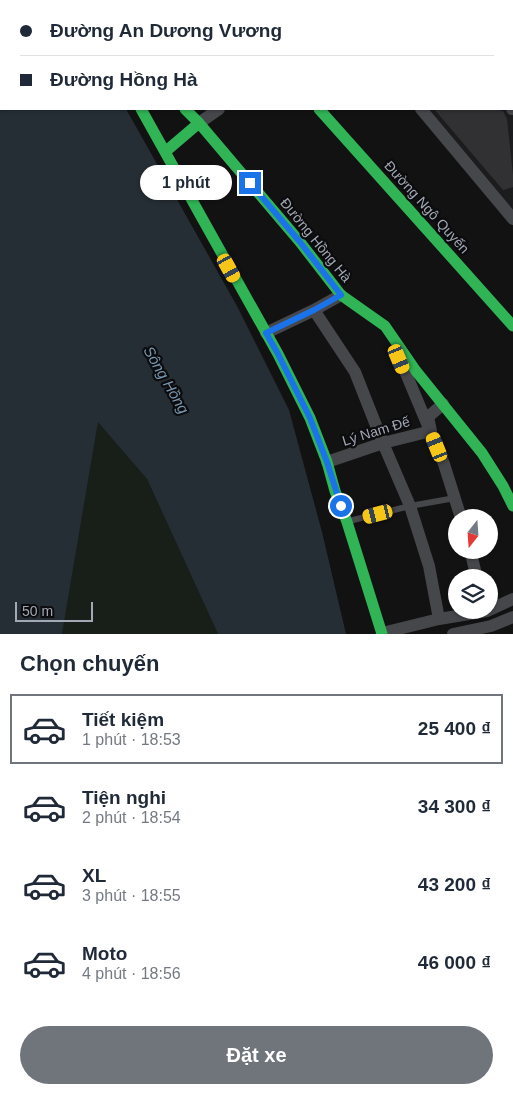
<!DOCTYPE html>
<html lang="vi">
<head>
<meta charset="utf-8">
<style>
	:root { --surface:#fff; --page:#f6f6f7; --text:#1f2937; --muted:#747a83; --line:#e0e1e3; --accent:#70747b }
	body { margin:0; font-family:Arial,sans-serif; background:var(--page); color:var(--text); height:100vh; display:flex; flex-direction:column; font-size:19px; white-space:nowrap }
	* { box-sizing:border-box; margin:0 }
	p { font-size:16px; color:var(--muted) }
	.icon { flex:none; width:28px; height:28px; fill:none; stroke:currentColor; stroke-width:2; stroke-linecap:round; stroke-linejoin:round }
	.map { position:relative; height:634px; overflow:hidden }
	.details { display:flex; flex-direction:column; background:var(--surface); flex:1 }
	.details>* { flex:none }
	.hud { position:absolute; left:0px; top:0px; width:514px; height:110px; box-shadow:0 1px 4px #0004; display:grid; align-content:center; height:110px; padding:0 20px; background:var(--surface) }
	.needle { width:32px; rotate:197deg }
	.fabs { position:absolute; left:448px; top:509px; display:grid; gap:10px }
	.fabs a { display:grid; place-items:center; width:50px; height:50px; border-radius:50%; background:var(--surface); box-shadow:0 1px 4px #0004; font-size:25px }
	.scale { position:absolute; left:15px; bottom:12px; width:78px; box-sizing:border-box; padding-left:5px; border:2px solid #a2a8b4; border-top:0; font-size:14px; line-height:18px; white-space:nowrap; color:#a2a8b4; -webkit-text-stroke:4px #0c0c0e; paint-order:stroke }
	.end { position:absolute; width:22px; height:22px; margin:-11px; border:6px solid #1a73e8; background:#fff; box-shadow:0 0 0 2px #fff }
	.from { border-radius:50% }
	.bubble { position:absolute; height:35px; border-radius:18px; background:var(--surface); box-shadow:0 1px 4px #0004; font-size:16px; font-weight:600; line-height:35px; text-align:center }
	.car { position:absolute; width:15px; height:30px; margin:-15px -8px; border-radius:6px; box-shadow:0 0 4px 1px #0007; background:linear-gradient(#f5c518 24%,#345 0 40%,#f5c518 0 76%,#345 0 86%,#f5c518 0) }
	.hud b { display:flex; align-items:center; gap:18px; height:48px; font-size:19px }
	.hud b+b { border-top:1px solid var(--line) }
	.hud i { width:12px; height:12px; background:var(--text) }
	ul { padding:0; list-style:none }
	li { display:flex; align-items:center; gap:15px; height:70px; margin:0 10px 8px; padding:0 10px; border:2px solid transparent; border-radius:0px }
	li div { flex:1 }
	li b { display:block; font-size:19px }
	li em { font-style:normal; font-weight:600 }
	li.current { border-color:var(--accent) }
	li>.icon { width:45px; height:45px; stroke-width:1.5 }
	h2 { padding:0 20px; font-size:22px; line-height:60px }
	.action { display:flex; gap:10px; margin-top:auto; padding:10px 20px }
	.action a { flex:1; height:58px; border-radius:30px; background:var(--accent); color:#fff; font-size:20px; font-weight:600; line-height:58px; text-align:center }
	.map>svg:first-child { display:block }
	.built { fill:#1c1c1e }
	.green { fill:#181f19 }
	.water { fill:#252e34 }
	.building { fill:#313133 }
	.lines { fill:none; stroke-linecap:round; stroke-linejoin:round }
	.lane { stroke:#46474b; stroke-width:6 }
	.street { stroke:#46474b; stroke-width:12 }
	.fast { stroke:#30b455; stroke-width:11 }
	.route { stroke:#1a73e8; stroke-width:6 }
	.labels { text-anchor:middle; stroke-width:4.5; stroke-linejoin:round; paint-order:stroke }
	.street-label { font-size:14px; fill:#a2a8b4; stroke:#0c0c0e }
	.water-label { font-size:15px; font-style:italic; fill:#7898b1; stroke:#0c0c0e }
</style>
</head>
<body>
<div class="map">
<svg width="513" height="634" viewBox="0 0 513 634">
	<rect width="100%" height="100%" fill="#121212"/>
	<path class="built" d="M513 96V214L426 109H512Z"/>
	<path class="green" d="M98 421 147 479 218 634H62Z"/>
	<path class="water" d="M0 0H66L67 1H1V109H126L237 306 289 410 322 532 346 634H218L147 479 98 422 62 634H0Z"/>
	<path class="building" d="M434 109H494L503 111 507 119 513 175V187L503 190Z"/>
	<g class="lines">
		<path class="lane" d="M349 521 410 506 455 498"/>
		<path class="street" d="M311 0 312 1
			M454 0 462 1
			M423 1 426 0
			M512 7H513
			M421 109 513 219
			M512 109H513
			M199 123 219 109
			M314 310 355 372 383 443 410 506 429 566 439 619
			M266 333 314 310 341 295
			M397 352 444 464 461 518
			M327 462 383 443 431 431 428 417 443 404
			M470 550 477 578
			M382 633 439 619 487 611 513 599
			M453 634 491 626 513 617"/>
		<path class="fast" d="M82 0V1
			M231 0 232 1
			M141 109 278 354 310 418 327 462 335 491 347 522 382 634
			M185 109 199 123 300 242 341 295 385 326 416 371 482 453 503 486 513 506
			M319 109 513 326
			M165 152 199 123"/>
	</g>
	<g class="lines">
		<path class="route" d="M250 183 300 242 341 295 314 310 266 333 278 354 310 418 327 462 341 506"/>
	</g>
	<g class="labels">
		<g class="street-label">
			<text transform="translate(427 207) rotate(48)" y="5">Đường Ngô Quyến</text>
			<text transform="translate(316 240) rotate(51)" y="5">Đường Hồng Hà</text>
			<text transform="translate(376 431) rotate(-17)" y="5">Lý Nam Đế</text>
		</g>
		<g class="water-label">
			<text transform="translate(166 380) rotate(60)" y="5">Sông Hồng</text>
		</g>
	</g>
</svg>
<div class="fabs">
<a><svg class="needle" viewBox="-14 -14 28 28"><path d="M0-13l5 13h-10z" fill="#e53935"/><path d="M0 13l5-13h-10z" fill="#747a83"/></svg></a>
<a><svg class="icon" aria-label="layers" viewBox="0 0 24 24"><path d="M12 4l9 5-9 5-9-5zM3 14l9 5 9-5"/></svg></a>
</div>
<div class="scale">50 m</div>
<i class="end from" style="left:341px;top:506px"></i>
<i class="end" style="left:250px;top:183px"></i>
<div class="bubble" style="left:140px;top:165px;width:92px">1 phút</div>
<i class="car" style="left:229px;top:268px;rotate:151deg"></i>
<i class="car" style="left:399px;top:359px;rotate:157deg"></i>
<i class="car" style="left:437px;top:447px;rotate:338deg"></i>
<i class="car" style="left:378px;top:514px;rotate:256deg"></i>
<div class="hud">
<b><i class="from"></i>Đường An Dương Vương</b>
<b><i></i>Đường Hồng Hà</b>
</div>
</div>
<section class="details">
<h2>Chọn chuyến</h2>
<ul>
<li class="current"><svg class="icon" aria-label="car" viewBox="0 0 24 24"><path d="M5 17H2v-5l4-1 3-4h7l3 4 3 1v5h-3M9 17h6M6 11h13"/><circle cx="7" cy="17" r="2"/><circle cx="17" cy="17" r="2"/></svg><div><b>Tiết kiệm</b><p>1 phút · 18:53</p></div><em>25 400 ₫</em></li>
<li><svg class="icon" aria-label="car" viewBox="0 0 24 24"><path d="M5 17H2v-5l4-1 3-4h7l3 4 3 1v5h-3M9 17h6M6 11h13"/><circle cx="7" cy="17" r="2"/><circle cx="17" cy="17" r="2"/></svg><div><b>Tiện nghi</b><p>2 phút · 18:54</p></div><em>34 300 ₫</em></li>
<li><svg class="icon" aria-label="car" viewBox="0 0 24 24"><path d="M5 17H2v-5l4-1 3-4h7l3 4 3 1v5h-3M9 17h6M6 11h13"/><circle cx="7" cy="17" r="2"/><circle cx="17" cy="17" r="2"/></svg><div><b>XL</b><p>3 phút · 18:55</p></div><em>43 200 ₫</em></li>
<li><svg class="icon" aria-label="car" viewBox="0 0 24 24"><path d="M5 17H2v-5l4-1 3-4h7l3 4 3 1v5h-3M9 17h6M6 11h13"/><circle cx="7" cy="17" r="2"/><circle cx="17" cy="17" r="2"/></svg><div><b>Moto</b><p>4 phút · 18:56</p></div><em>46 000 ₫</em></li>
</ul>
<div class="action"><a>Đặt xe</a></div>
</section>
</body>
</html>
